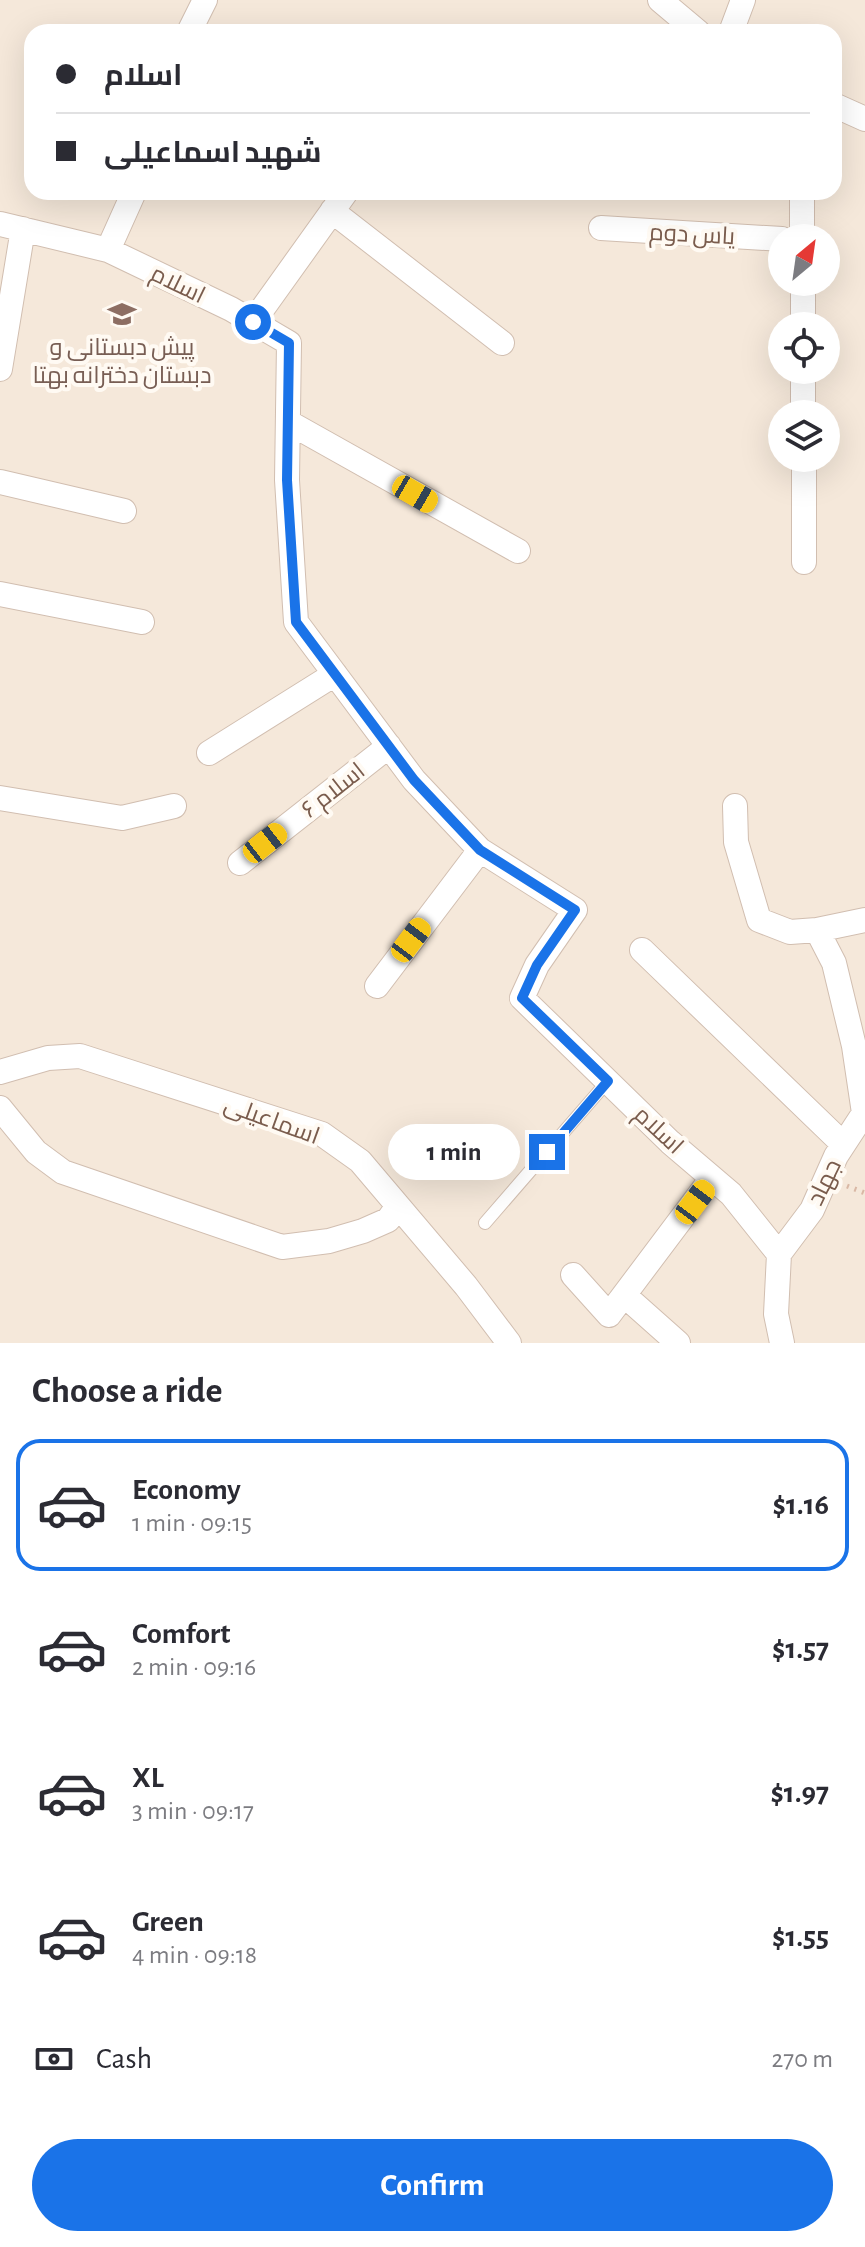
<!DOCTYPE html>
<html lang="en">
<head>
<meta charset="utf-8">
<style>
	:root { --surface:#fff; --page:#f7f7f7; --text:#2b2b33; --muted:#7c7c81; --line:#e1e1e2; --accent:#1a73e8 }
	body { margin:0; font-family:"Alegreya Sans",Cairo,sans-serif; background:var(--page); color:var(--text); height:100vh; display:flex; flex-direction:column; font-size:30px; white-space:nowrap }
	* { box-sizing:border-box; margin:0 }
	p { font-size:26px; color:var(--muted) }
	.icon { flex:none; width:44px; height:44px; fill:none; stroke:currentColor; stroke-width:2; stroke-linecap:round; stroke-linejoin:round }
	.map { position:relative; height:1343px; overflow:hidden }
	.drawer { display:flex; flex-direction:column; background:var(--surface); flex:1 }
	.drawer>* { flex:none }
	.top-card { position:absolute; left:24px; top:24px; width:818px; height:176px; border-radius:24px; box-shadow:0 8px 32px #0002; display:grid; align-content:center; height:176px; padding:0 32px; background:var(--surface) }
	.needle { width:52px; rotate:29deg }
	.fabs { position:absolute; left:768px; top:224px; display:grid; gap:16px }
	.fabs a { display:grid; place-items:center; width:72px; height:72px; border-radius:50%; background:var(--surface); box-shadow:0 8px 32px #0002; font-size:40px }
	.end { position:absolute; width:36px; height:36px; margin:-18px; border:10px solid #1a73e8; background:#fff; box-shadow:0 0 0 4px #fff }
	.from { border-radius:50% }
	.bubble { position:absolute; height:56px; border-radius:28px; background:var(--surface); box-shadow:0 8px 32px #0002; font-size:26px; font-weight:700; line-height:56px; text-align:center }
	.car { position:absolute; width:24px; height:48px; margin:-24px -12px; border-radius:10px; box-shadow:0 0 6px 2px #0007; background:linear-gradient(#f5c518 24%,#345 0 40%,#f5c518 0 76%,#345 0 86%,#f5c518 0) }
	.top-card b { display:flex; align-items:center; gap:28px; height:76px; font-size:30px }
	.top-card b+b { border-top:2px solid var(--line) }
	.top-card i { width:20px; height:20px; background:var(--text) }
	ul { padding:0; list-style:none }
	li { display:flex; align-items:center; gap:24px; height:132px; margin:0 16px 12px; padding:0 16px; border:4px solid transparent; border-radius:24px }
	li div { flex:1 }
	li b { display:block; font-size:30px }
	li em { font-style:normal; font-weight:700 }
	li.on { border-color:var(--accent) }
	li>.icon { width:72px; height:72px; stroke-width:1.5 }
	h2 { padding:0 32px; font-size:36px; line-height:96px }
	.pay { display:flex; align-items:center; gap:20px; height:88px; padding:0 32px; font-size:30px }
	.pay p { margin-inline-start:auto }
	.primary-button { display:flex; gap:16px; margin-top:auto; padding:16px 32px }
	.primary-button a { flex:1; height:92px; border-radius:48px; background:var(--accent); color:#fff; font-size:32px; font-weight:700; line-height:92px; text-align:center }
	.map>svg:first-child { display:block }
	.residential { fill:#f5e8da; fill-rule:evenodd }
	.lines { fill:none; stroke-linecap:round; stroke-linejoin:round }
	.lane-casing { stroke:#d1beb0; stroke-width:14 }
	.street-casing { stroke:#d1beb0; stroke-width:26 }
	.path { stroke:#d9b8a5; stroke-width:5; stroke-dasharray:2 6; stroke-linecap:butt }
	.lane { stroke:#fff; stroke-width:12 }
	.street { stroke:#fff; stroke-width:24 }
	.route { stroke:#1a73e8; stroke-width:10 }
	.labels { text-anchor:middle; stroke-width:8; stroke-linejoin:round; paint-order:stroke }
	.street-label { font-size:24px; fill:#7a5c4d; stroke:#fffaf3 }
	.education-label { font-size:24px; fill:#785e54; stroke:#fffaf3 }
</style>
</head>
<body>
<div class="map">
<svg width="865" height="1343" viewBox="0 0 865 1343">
	<rect width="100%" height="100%" fill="#fdf6ec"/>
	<path class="residential" d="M0 0H865V1343H0ZM32 32H834V192H32ZM782 238H826V282H782ZM782 326H826V370H782ZM782 414H826V458H782Z"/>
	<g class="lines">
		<defs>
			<path id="lane" d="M485 1223 608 1081"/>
			<path id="street" d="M660 0 698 32
				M189 32 205 0
				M731 32 743 0
				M834 105 865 119
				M802 192V238
				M332 211 502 343
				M0 224 108 250 231 309 289 343 287 480 296 622 414 780 480 850 575 910 537 965 522 998 670 1142 731 1194 779 1254
				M601 228 782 239
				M108 250 134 192
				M803 282V326
				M253 322 346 192
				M0 369 23 229
				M803 370V414
				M288 422 518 551
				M804 458V562
				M0 482 124 511
				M0 594 142 622
				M209 753 335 674
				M0 798 122 818 174 806
				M735 806 736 842 759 920 790 932 817 930 834 963 854 1046 864 1113 836 1156 812 1210 779 1254 776 1314 782 1343
				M240 863 389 746
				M817 930 865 920
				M642 950 843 1144
				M377 986 480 850
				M0 1072 48 1058 80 1056 322 1134 360 1161 466 1286 509 1343
				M0 1108 36 1152 63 1172 282 1247 329 1241 363 1231 388 1220 398 1206
				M573 1275 609 1315 712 1178
				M624 1295 678 1343"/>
		</defs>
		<use href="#lane" class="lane-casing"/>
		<use href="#street" class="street-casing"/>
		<path class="path" d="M847 1186 865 1193"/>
		<use href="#lane" class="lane"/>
		<use href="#street" class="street"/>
	</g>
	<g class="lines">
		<path class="route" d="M253 322 289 343 287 480 296 622 414 780 480 850 575 910 537 965 522 998 608 1081 547 1152"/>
	</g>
	<defs>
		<symbol id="school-bare" viewBox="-9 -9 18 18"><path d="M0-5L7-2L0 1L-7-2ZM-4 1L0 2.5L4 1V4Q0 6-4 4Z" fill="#8d6e63" stroke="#fffaf3" stroke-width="2.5" paint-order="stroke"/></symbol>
	</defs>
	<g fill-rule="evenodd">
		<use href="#school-bare" x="102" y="294" width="40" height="40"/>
	</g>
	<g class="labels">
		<g class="street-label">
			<text transform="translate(692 234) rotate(3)" y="8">یاس دوم</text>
			<text transform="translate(178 284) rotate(26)" y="8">اسلام</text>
			<text transform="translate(333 790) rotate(-38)" y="8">اسلام ۶</text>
			<text transform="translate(272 1120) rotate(20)" y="8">اسماعیلی</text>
			<text transform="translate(659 1130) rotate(43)" y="8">اسلام</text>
			<text transform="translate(824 1182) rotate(-64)" y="8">جهاد</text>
		</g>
		<g class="education-label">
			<text x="122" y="355">پیش دبستانی و<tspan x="122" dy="28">دبستان دخترانه بهتا</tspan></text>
		</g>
	</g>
</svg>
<div class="fabs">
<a><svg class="needle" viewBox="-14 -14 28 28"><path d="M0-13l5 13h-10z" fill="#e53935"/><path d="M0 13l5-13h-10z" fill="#7c7c81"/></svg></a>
<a><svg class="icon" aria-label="locate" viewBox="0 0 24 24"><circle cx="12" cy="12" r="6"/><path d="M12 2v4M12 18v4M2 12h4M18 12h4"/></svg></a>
<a><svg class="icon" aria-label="layers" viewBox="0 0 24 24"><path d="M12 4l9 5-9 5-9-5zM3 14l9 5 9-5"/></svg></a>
</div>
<i class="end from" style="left:253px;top:322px"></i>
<i class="end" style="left:547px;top:1152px"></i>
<div class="bubble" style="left:388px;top:1124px;width:132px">1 min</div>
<i class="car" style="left:415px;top:494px;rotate:120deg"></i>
<i class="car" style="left:265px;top:843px;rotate:52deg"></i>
<i class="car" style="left:411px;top:940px;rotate:37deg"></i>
<i class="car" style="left:695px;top:1202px;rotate:37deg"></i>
<div class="top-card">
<b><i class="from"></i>اسلام</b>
<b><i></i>شهید اسماعیلی</b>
</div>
</div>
<section class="drawer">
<h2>Choose a ride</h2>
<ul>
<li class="on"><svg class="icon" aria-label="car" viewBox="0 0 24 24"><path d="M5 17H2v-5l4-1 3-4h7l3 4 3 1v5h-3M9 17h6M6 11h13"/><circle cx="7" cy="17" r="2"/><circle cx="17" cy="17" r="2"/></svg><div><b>Economy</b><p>1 min · 09:15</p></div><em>$1.16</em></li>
<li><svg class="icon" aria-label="car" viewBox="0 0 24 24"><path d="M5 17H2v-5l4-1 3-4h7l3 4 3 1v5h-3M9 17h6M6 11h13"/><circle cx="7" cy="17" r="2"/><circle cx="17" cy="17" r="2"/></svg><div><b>Comfort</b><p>2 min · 09:16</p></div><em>$1.57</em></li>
<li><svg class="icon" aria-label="car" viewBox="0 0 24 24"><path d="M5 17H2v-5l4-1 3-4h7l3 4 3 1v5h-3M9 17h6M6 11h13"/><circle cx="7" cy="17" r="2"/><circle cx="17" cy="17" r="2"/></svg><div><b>XL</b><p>3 min · 09:17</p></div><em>$1.97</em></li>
<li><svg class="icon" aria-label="car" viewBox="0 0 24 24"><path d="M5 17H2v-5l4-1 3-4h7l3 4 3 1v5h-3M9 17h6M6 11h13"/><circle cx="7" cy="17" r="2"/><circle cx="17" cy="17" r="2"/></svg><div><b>Green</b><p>4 min · 09:18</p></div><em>$1.55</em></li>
</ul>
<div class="pay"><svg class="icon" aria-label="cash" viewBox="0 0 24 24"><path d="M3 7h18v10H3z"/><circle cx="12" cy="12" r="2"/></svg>Cash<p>270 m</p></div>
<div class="primary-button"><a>Confirm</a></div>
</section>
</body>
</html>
